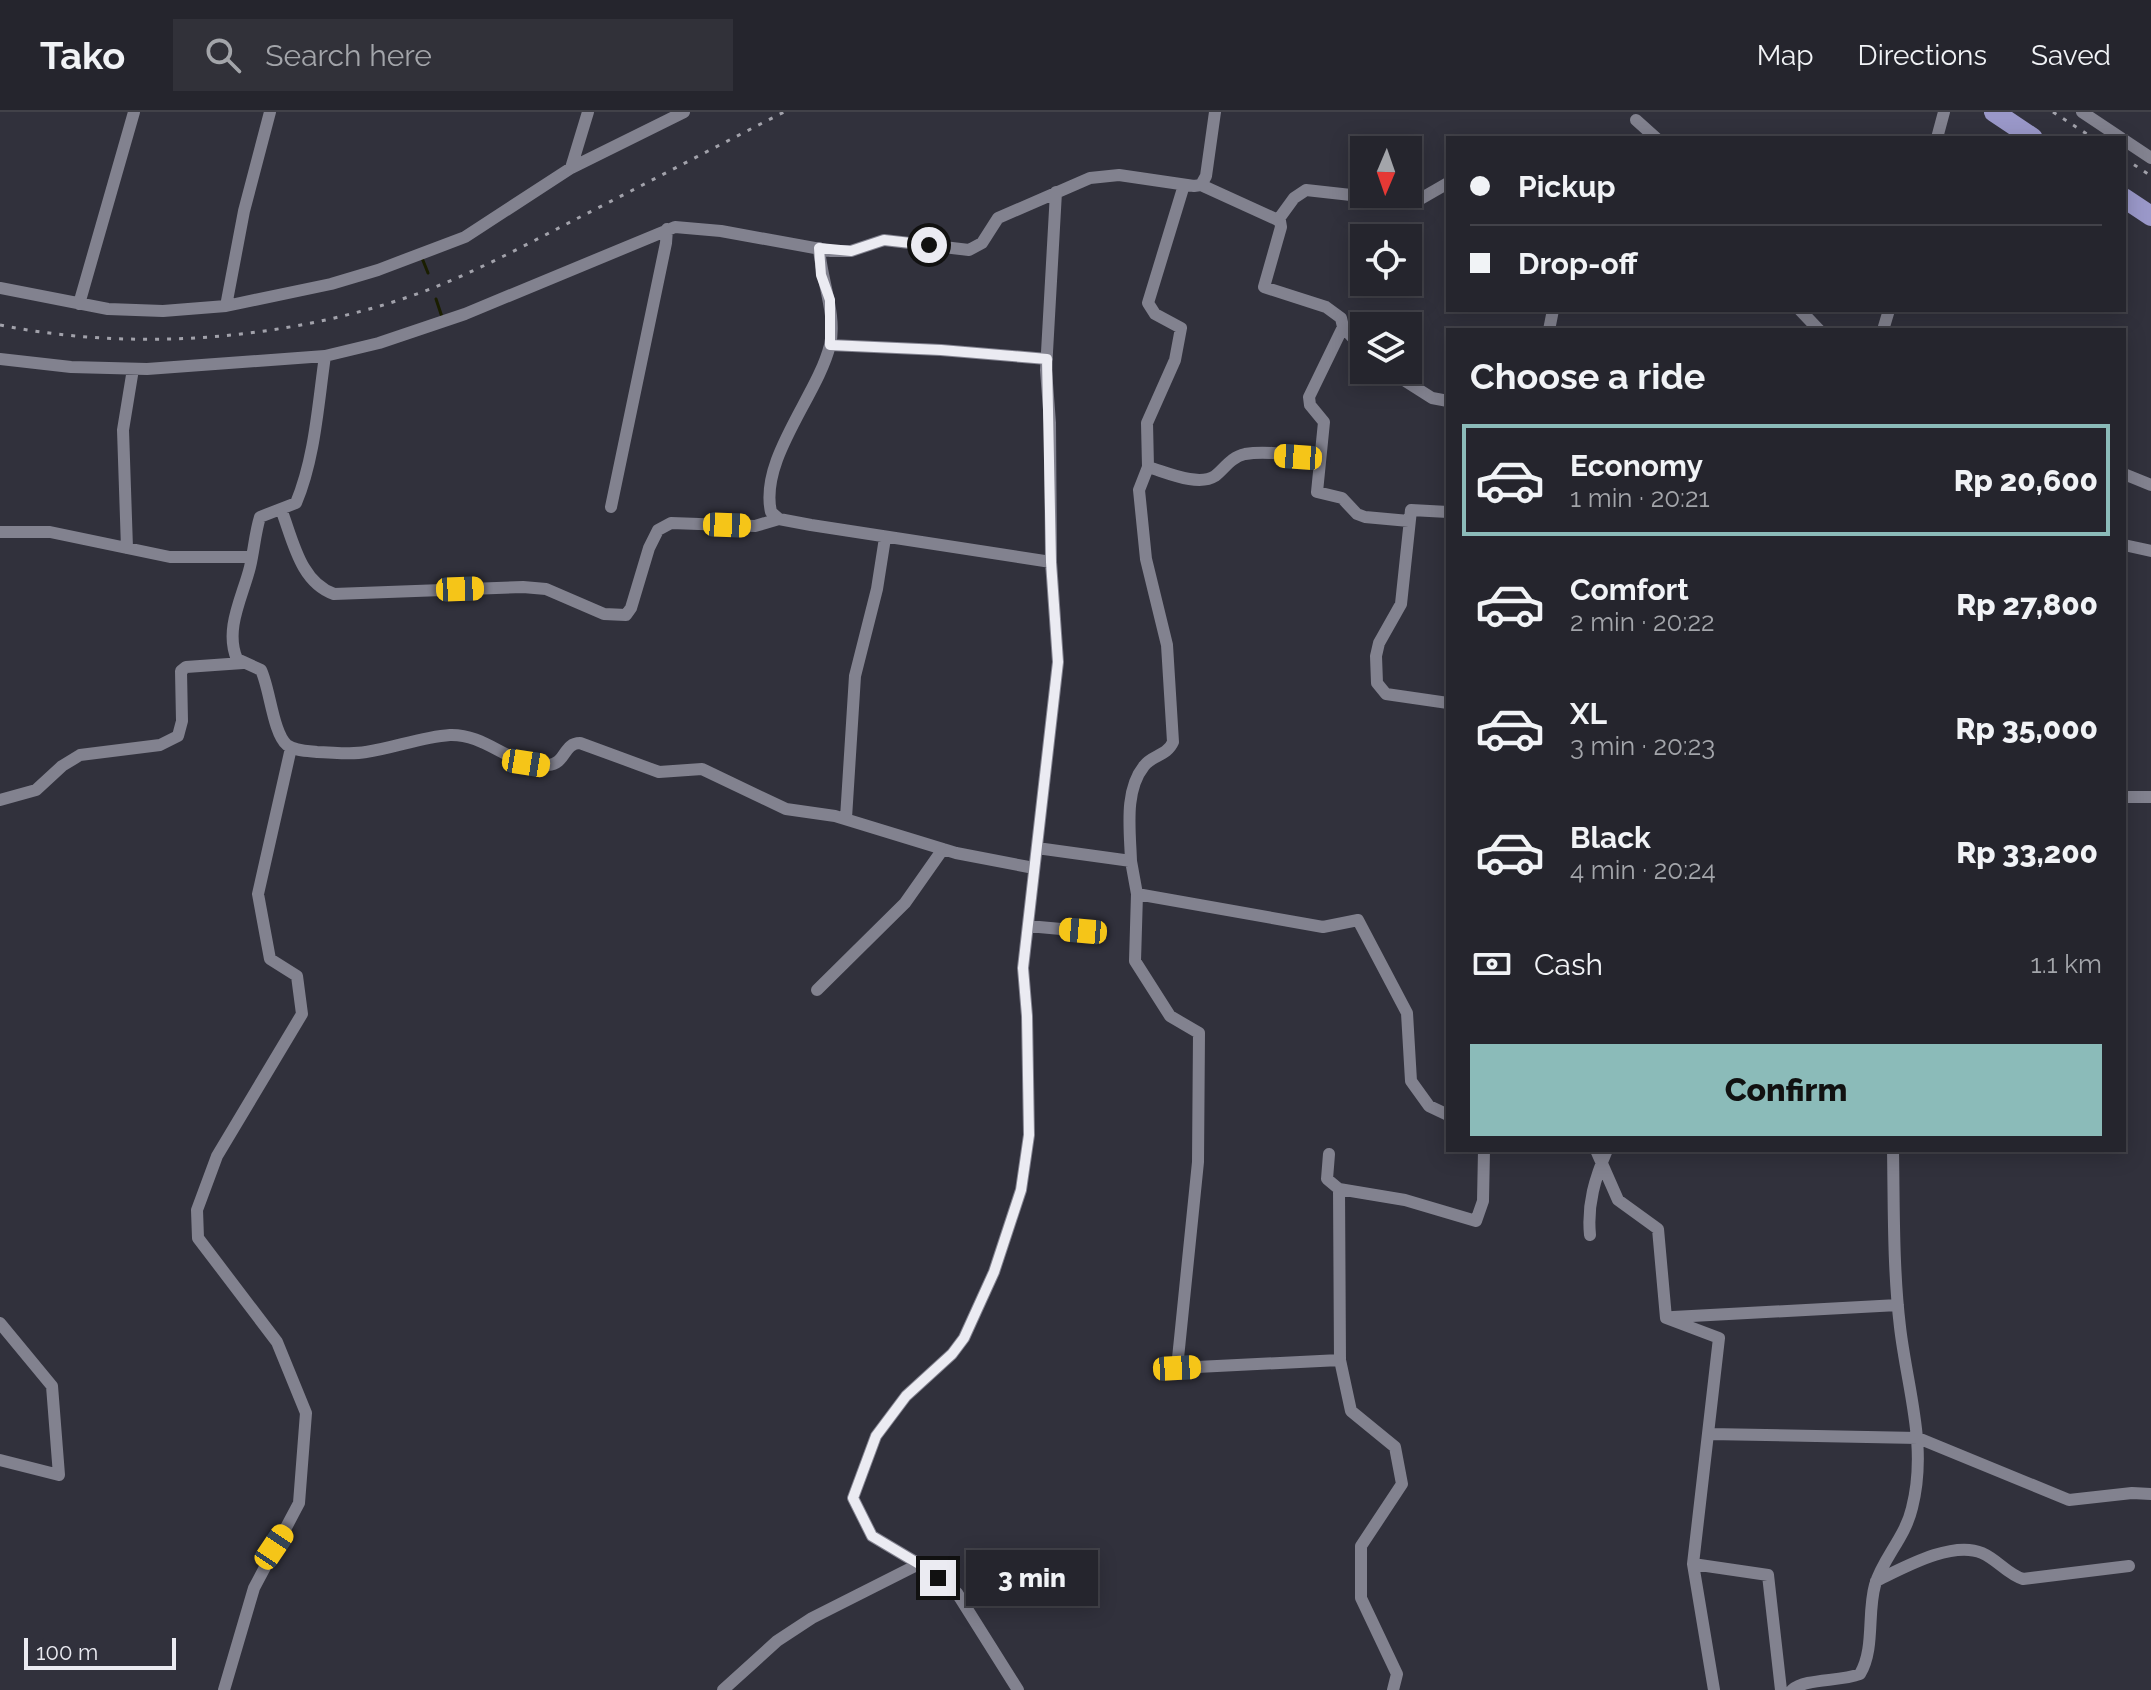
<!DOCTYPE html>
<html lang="en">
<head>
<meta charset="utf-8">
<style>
	:root { --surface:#25252d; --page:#313139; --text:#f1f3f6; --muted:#a3a5aa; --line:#424249; --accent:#8bbbb9 }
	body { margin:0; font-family:Raleway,sans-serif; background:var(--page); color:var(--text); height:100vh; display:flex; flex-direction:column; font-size:30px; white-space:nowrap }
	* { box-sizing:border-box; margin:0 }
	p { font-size:26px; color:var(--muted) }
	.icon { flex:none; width:44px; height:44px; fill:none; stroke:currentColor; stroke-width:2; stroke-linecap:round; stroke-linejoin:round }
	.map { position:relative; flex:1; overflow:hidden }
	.sheet { position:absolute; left:1446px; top:216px; width:680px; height:824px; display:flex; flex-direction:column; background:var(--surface); border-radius:0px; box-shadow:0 4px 20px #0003,0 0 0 2px var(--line) }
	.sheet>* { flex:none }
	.top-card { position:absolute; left:1446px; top:24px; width:680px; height:176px; border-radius:0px; box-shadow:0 4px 20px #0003,0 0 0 2px var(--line); display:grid; align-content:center; height:176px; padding:0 24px; background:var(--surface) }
	.needle { width:52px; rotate:182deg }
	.controls { position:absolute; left:1350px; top:24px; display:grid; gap:16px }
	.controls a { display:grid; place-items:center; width:72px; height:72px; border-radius:0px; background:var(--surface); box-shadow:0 4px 20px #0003,0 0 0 2px var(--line); font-size:40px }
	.scale { position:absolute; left:24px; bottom:20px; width:152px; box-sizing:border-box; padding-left:8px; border:4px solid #ebebf2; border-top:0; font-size:22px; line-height:28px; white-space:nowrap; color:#ebebf2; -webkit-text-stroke:6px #31313c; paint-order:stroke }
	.end { position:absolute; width:36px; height:36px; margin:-18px; border:10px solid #ebebf2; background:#111; box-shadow:0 0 0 4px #111 }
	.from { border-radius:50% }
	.bubble { position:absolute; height:56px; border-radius:0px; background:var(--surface); box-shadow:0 4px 20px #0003,0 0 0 2px var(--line); font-size:26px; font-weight:800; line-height:56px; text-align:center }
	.car { position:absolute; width:24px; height:48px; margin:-24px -12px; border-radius:10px; box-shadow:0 0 6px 2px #0007; background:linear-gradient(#f5c518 24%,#345 0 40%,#f5c518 0 76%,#345 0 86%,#f5c518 0) }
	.top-card b { display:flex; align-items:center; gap:28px; height:76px; font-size:30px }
	.top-card b+b { border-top:2px solid var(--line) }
	.top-card i { width:20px; height:20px; background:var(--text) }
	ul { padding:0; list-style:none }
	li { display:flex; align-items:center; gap:24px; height:112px; margin:0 16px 12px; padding:0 8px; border:4px solid transparent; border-radius:0px }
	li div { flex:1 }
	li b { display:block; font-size:30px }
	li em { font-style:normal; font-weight:800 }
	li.current { border-color:var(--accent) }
	li>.icon { width:72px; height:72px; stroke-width:1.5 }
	h2 { padding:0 24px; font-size:36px; line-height:96px }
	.pay { display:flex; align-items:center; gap:20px; height:88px; padding:0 24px; font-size:30px }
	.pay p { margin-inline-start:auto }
	.button { display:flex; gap:16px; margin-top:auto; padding:16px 24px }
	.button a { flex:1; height:92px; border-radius:0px; background:var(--accent); color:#111; font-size:32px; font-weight:800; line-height:92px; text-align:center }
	header { display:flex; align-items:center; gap:48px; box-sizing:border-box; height:112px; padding:0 40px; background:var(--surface); border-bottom:2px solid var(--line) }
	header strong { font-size:38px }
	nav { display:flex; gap:44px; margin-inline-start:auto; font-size:28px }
	.search { width:560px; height:72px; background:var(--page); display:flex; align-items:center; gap:20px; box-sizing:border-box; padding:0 28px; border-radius:0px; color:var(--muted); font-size:30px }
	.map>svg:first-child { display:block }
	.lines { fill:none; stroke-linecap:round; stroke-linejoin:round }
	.stream { stroke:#1a1e00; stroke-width:3 }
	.minor { stroke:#82828f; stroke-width:12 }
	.primary { stroke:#9a98c9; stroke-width:20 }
	.rail { stroke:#a2a2ab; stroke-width:3; stroke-dasharray:4 8; stroke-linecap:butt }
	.route { stroke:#ebebf2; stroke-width:10 }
</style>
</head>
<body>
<header>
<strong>Tako</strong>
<div class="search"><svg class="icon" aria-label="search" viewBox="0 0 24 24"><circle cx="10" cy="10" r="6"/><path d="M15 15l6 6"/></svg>Search here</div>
<nav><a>Map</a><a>Directions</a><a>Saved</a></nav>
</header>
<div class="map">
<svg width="2151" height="1578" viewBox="0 0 2151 1578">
	<rect width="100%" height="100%" fill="#31313c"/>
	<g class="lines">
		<path class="stream" d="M422 146 428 161
			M436 187 442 205"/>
		<path class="minor" d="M2082 0 2121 26
			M1636 8 1656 26
			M1937 26 1944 0
			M2124 28 2151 46
			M571 56 588 0
			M1201 73 1280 109 1281 115 1264 175 1326 195 1341 206 1343 215 1364 238
			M1278 108 1294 86 1306 78 1405 89 1422 86 1448 71
			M819 136C821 167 837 203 830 233 818 283 759 347 771 400L779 407 811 413 1051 450
			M0 176 108 197 163 199 226 194 331 172 378 158 465 125 571 56 684 0
			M79 192 134 0
			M226 194 244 99 270 0
			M1800 198 1819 218
			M1343 215 1309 285 1310 293 1324 310 1317 380 1342 386 1357 402 1365 405 1409 409
			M1549 218 1553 198
			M1883 218 1889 198
			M830 233 941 238 1047 247
			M325 244C318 292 315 346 296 391L260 405C255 421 254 438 250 455 243 484 224 517 237 547L261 558C270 577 273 621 287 633 295 639 307 639 317 640 333 640 350 643 366 640 394 636 421 625 450 623 488 622 509 655 548 653 566 652 563 631 580 631L659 660 702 657 786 697 835 704 956 741 1034 756
			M0 247 71 255 147 257 325 244 379 231 465 202 675 115 721 119 831 139H851L884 128 969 138 982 131 998 106 1090 66 1119 63 1194 74 1201 73 1206 64 1215 0
			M1388 258 1432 286 1448 289
			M1148 355C1166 360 1198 375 1215 364 1225 356 1231 345 1245 342 1268 338 1297 344 1320 346
			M2124 362 2151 373
			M611 395 666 131 667 117
			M281 397C293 428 300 470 334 482L523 475 546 477 604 502 626 503 631 496 649 436 658 418 671 411 755 414 779 407
			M1448 400 1411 398 1401 492 1379 531 1376 544 1377 571 1386 582 1448 591
			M0 420H50L170 445H252
			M2124 433 2151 439
			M127 436 123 318 133 257
			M2124 685H2151
			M0 688 36 678 62 654 80 643 160 633 178 624 182 609 181 559 186 555 243 551
			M846 706 855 564 877 477 885 426
			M1037 736 1131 749C1130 718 1124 679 1144 654 1152 643 1167 644 1173 630L1167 533 1146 447 1139 378 1148 355 1147 311 1175 248 1181 216 1155 202 1148 191 1184 73
			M1131 749 1137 782 1323 815 1358 808 1407 901 1411 969 1429 994 1448 1003
			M1137 782 1135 849 1170 904 1199 921 1198 1050 1177 1256 1340 1248 1339 1077
			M1028 814 1083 819
			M817 878 905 791 943 737
			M1596 1038 1618 1088 1658 1117 1666 1206 1719 1226 1693 1452 1714 1578
			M1329 1042 1327 1067 1339 1077 1405 1088 1476 1109 1483 1089 1484 1038
			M1590 1123C1587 1092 1595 1066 1607 1038
			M1673 1205 1898 1193
			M0 1211 52 1274 59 1363 0 1348
			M1340 1248 1351 1299 1395 1335 1402 1372 1361 1434V1486L1397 1562 1393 1578
			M1709 1322 1918 1326 2069 1388 2132 1381 2151 1382
			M1693 1452 1768 1463 1781 1578
			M1876 1469C1903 1456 1952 1428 1982 1441 1998 1448 2007 1462 2023 1467L2129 1454
			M224 1578 254 1476 299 1391 306 1301 277 1230 198 1126 197 1098 217 1044 302 902 297 864 270 847 258 782 291 636
			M723 1578 777 1529 812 1506 919 1452
			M1018 1578 957 1481 919 1452 872 1424 853 1386 876 1324 906 1284 952 1242 964 1226 994 1160 1021 1078 1029 1023 1027 904 1023 856 1058 550 1051 450 1050 311 1046 258 1056 80
			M1792 1578C1806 1566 1839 1570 1860 1562 1875 1537 1867 1501 1875 1473 1883 1446 1905 1426 1912 1396 1928 1334 1907 1276 1900 1215 1893 1156 1894 1097 1893 1038"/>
		<path class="primary" d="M1994 0 2033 26
			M2124 86 2151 104"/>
		<path class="rail" d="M2053 0 2093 26
			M2124 46 2151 64
			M0 213C134 240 285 228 414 183 473 162 529 131 584 103 651 69 717 34 784 0"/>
	</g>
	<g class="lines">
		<path class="route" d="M929 133 884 128 851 139 819 136 821 163 830 188V233L941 238 1047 247 1051 450 1058 550 1023 856 1027 904 1029 1023 1021 1078 994 1160 964 1226 952 1242 906 1284 876 1324 853 1386 872 1424 919 1452 938 1466"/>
	</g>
</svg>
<div class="controls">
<a><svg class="needle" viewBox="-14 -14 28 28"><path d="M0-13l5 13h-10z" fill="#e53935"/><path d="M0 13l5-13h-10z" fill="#a3a5aa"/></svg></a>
<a><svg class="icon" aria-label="locate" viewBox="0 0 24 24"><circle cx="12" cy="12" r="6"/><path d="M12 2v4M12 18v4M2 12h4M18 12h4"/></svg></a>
<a><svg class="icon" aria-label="layers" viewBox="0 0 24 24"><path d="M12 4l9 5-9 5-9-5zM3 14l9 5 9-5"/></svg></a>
</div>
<div class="scale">100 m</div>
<i class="end from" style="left:929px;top:133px"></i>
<i class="end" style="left:938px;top:1466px"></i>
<div class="bubble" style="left:966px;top:1438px;width:132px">3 min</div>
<i class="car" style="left:1298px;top:345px;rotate:274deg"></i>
<i class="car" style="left:727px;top:413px;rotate:92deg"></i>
<i class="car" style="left:460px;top:477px;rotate:88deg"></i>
<i class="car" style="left:526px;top:651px;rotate:99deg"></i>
<i class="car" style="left:1083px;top:819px;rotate:275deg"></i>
<i class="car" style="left:1177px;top:1256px;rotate:87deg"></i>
<i class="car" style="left:274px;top:1435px;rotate:34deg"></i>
<div class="top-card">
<b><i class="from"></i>Pickup</b>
<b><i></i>Drop-off</b>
</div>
<section class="sheet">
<h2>Choose a ride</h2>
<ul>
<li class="current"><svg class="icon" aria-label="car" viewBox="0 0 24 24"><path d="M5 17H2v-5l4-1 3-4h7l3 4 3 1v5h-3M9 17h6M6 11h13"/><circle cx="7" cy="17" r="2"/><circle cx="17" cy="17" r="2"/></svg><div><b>Economy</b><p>1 min · 20:21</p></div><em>Rp 20,600</em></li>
<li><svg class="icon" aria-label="car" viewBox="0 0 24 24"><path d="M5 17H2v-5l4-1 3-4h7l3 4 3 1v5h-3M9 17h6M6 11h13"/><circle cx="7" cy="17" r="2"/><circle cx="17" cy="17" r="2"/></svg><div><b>Comfort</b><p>2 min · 20:22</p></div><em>Rp 27,800</em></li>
<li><svg class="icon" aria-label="car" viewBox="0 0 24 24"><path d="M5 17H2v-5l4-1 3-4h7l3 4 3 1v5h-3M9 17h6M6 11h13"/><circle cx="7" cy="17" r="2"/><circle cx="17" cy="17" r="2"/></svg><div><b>XL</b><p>3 min · 20:23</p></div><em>Rp 35,000</em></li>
<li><svg class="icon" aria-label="car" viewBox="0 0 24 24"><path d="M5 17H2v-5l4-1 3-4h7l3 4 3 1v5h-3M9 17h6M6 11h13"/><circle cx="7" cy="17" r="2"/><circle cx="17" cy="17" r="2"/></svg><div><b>Black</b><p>4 min · 20:24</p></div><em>Rp 33,200</em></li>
</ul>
<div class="pay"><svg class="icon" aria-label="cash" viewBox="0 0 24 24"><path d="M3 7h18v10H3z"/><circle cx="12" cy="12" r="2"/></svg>Cash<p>1.1 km</p></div>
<div class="button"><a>Confirm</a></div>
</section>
</div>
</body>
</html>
